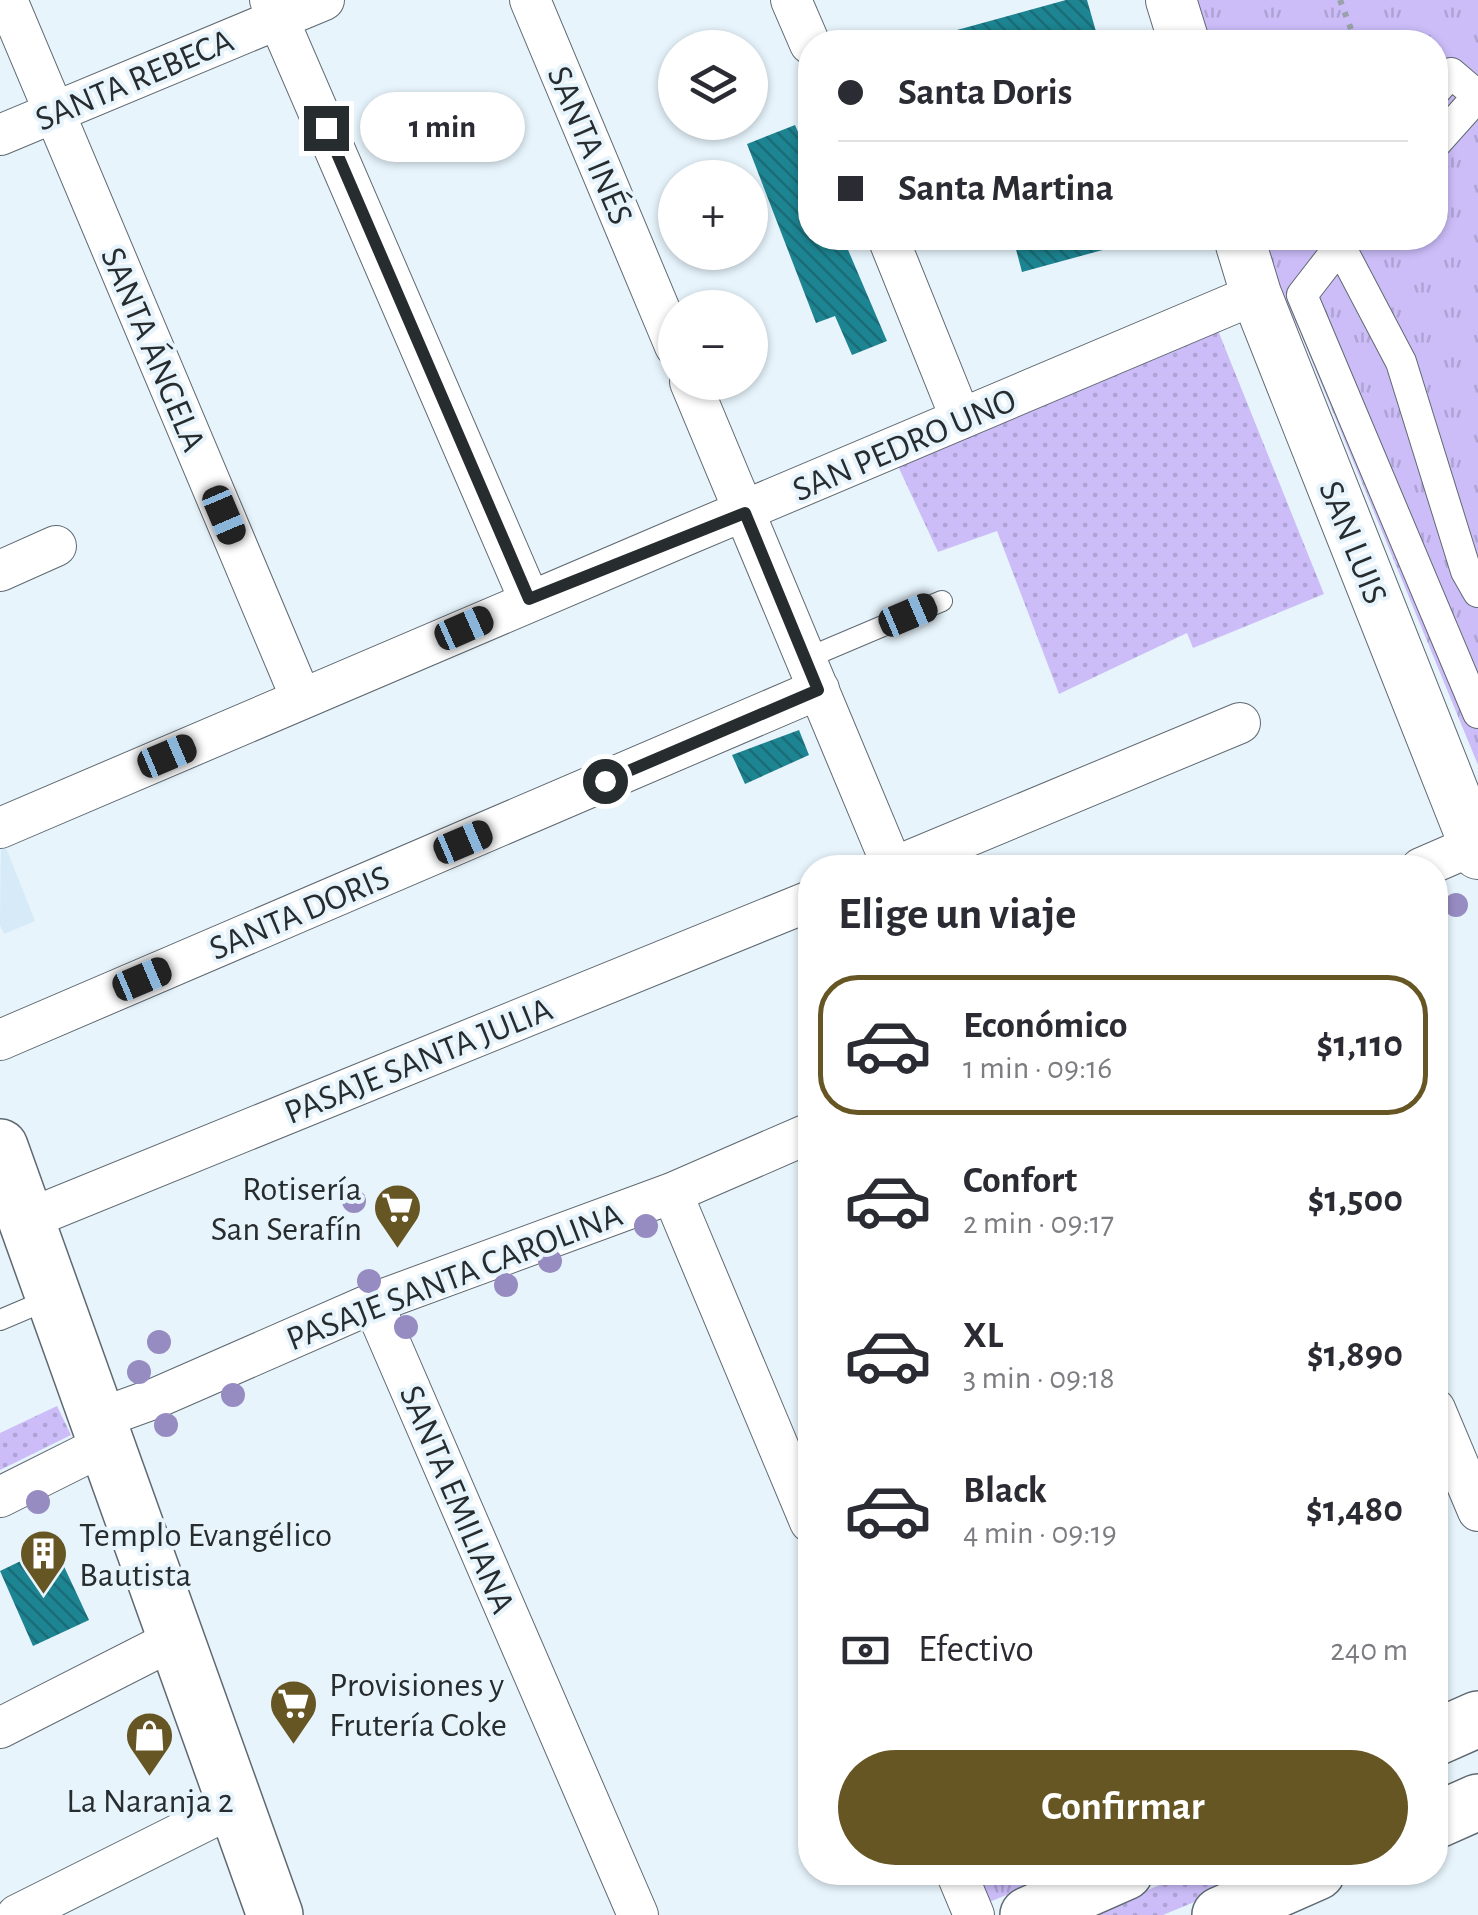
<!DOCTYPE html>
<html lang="es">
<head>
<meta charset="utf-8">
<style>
	:root { --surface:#fff; --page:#f7f7f7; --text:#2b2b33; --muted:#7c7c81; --line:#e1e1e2; --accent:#665624 }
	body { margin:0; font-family:"Alegreya Sans",sans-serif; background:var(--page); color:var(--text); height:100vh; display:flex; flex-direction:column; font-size:38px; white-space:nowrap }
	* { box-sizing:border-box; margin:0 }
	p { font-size:32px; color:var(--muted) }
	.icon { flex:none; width:55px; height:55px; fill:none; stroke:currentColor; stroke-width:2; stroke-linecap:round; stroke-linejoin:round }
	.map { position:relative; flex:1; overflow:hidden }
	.panel { position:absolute; left:798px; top:855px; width:650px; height:1030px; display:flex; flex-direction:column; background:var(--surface); border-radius:40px; box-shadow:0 2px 8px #0004 }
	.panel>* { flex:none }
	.guide { position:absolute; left:798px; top:30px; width:650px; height:220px; border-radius:40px; box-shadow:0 2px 8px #0004; display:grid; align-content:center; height:220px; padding:0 40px; background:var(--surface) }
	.fabs { position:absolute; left:658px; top:30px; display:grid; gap:20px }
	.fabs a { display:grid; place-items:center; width:110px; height:110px; border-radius:50%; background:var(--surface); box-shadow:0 2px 8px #0004; font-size:50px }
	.end { position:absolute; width:45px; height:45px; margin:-22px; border:12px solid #272c2f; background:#fff; box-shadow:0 0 0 5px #fff }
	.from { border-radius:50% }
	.bubble { position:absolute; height:70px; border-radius:35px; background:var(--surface); box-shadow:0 2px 8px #0004; font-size:32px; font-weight:700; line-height:70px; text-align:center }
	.car { position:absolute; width:30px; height:60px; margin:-30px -15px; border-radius:12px; box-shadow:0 0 8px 2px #0007; background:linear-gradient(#222 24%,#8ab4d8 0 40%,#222 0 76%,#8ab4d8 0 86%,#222 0) }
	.guide b { display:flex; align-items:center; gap:35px; height:95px; font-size:38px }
	.guide b+b { border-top:2px solid var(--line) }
	.guide i { width:25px; height:25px; background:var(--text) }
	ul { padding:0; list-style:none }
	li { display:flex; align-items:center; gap:30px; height:140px; margin:0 20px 15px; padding:0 20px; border:5px solid transparent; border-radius:40px }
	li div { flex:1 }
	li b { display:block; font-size:38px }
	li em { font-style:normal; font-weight:700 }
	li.current { border-color:var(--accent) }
	li>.icon { width:90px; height:90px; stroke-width:1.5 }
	h2 { padding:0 40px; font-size:45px; line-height:120px }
	.pay { display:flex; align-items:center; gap:25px; height:110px; padding:0 40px; font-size:38px }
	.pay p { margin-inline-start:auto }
	.action { display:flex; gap:20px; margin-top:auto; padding:20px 40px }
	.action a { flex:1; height:115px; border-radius:60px; background:var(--accent); color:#fff; font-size:40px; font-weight:700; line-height:115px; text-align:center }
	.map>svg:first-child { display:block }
	.built { fill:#d6eaf7 }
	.grass { fill:url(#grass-dots) }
	.park { fill:url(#park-tufts) }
	.building { fill:url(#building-back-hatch) }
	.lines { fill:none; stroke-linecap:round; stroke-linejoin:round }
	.service-casing { stroke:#5f6971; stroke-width:22 }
	.pedestrian-casing { stroke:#5f6971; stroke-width:32 }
	.minor-casing { stroke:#5f6971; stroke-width:42 }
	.tertiary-casing { stroke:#5f6971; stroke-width:52 }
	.secondary-casing { stroke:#5f6971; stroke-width:58 }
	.path { stroke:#98a2a8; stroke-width:6; stroke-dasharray:5 8; stroke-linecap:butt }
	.service { stroke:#fff; stroke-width:20 }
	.pedestrian { stroke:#fff; stroke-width:30 }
	.minor { stroke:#fff; stroke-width:40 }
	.tertiary { stroke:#fff; stroke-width:50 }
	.secondary { stroke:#fff; stroke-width:55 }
	.tree { fill:#978cc1 }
	.route { stroke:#272c2f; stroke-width:12 }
	.labels { text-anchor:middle; stroke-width:8; stroke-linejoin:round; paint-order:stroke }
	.street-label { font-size:35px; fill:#272c2f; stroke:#e7f4fc }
	.poi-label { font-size:35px; fill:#272c2f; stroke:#e7f4fc; text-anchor:start }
</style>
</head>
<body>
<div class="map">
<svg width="1478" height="1915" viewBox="0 0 1478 1915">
	<defs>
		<pattern id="grass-dots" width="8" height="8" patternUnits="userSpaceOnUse" patternTransform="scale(2.5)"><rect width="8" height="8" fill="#ccbdf9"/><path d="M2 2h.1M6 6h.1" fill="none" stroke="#afa3d6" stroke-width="1.8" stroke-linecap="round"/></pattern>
		<pattern id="park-tufts" width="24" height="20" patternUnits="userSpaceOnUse" patternTransform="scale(2.5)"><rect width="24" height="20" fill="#ccbdf9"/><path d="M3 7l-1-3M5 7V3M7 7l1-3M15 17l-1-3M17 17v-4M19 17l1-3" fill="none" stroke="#afa3d6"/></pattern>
		<pattern id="building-back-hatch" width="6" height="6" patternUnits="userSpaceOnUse" patternTransform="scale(2.5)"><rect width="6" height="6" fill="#1d8491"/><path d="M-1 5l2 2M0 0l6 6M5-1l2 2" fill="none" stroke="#1a6c77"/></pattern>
	</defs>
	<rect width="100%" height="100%" fill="#e7f4fc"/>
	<path class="built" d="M1 835 35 921 4 934 0 925Z"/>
	<path class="grass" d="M1217 328 1324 594 1193 648 1187 633 1059 694 997 531 938 552 897 464Z
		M57 1406 71 1435 0 1470V1433Z
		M1189 1873H1235L1240 1883 1163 1915H1087Z"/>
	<path class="park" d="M1198 0H1478V765L1300 332 1289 309 1280 311 1261 238H1435V42H1209Z
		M968 1873H1060L982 1905Z"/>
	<path class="building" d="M1066 0H1087L1099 42H960L957 30Z
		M795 125 810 160V238H843L887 341 852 355 835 316 816 323 747 144Z
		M1013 238H1143V239L1022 272Z
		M799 730 809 755 745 784 732 755Z
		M54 1545 89 1620 33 1646 0 1571Z"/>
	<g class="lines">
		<defs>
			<path id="service" d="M805 659 942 601
				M0 1320 52 1298"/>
			<path id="pedestrian" d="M1435 91 1451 73 1478 96 1435 144
				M1478 592 1466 571 1401 362 1340 246 1302 295 1478 713"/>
			<path id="minor" d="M7 0 301 698
				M270 0 529 599
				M530 0 675 346
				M791 0 810 44
				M0 135 324 0
				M888 238 961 419
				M690 382 893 868
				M0 571 56 546
				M0 828C418 647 837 472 1256 294
				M892 868 1240 723
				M1421 868 1474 845
				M0 1040 819 689
				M672 1193 810 1522
				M26 1220 810 901
				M373 1303 638 1915
				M1435 1409 1478 1511
				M98 1419 156 1398 373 1303 672 1193 810 1133
				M0 1497 106 1444
				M0 1728 175 1639
				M956 1872 974 1915
				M17 1915 235 1806"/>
			<path id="tertiary" d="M1171 0 1184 42
				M1239 238 1256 294 1478 854"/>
			<path id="secondary" d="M0 1147 275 1915
				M1435 1738 1478 1719
				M1435 1821 1478 1802
				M1028 1915 1125 1872
				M1220 1915 1317 1872"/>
		</defs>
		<use href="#service" class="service-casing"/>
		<use href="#pedestrian" class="pedestrian-casing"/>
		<use href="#minor" class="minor-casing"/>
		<use href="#tertiary" class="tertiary-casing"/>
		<use href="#secondary" class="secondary-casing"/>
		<path class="path" d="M1340 0 1356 42"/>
		<use href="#service" class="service"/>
		<use href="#pedestrian" class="pedestrian"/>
		<use href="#minor" class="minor"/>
		<use href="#tertiary" class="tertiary"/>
		<use href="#secondary" class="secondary"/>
	</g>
	<g class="tree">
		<circle cx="1456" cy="905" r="12"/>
		<circle cx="354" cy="1201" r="12"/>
		<circle cx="646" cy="1226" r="12"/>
		<circle cx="550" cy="1261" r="12"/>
		<circle cx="369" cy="1281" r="12"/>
		<circle cx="506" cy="1285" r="12"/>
		<circle cx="406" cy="1327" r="12"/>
		<circle cx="159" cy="1342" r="12"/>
		<circle cx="139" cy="1372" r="12"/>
		<circle cx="233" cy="1395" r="12"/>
		<circle cx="166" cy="1425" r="12"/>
		<circle cx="38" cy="1502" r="12"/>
	</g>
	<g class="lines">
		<path class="route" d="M326 128 529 599 745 513 818 690 605 781"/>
	</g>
	<defs>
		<symbol id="supermarket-pin" viewBox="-11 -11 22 30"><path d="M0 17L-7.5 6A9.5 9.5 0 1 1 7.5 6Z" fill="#665624" stroke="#e7f4fc"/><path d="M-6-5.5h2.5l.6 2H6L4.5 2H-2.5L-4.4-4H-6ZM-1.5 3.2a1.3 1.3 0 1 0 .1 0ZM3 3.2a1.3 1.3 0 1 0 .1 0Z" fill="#fff"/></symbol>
		<symbol id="building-pin" viewBox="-11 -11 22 30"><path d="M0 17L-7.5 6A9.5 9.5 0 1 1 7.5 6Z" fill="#665624" stroke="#e7f4fc"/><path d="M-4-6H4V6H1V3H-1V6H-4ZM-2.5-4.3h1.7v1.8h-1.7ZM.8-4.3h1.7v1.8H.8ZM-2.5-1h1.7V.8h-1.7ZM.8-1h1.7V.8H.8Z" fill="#fff"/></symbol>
		<symbol id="shop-pin" viewBox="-11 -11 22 30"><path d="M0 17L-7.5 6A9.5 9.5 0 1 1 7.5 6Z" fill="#665624" stroke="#e7f4fc"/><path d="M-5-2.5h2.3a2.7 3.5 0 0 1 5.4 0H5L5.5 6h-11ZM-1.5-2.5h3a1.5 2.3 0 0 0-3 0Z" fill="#fff"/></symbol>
	</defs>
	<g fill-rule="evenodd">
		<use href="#supermarket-pin" x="370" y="1180" width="55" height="75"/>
		<use href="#building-pin" x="16" y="1526" width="55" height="75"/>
		<use href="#supermarket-pin" x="266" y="1676" width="55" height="75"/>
		<use href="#shop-pin" x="122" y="1708" width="55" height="75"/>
	</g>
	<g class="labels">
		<g class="street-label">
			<text transform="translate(134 79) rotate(-23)" y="12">SANTA REBECA</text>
			<text transform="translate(591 145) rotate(67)" y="12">SANTA INÉS</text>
			<text transform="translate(154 349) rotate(67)" y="12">SANTA ÁNGELA</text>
			<text transform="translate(904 444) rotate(-23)" y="12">SAN PEDRO UNO</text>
			<text transform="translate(1354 542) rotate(68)" y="12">SAN LUIS</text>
			<text transform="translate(299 912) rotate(-23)" y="12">SANTA DORIS</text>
			<text transform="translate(418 1060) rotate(-22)" y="12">PASAJE SANTA JULIA</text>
			<text transform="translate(454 1276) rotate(-21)" y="12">PASAJE SANTA CAROLINA</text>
			<text transform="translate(458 1499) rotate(67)" y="12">SANTA EMILIANA</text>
		</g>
		<g class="poi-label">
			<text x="362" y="1200" text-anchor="end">Rotisería<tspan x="362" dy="40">San Serafín</tspan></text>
			<text x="79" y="1546">Templo Evangélico<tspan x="79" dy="40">Bautista</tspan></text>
			<text x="329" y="1696">Provisiones y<tspan x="329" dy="40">Frutería Coke</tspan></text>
			<text x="150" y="1812" text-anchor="middle">La Naranja 2</text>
		</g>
	</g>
</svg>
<div class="fabs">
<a><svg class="icon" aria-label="layers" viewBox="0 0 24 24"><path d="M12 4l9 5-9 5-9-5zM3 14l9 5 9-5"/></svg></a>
<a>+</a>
<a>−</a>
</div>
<i class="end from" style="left:605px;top:781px"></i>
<i class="end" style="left:326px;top:128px"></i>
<div class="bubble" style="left:360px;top:92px;width:165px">1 min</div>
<i class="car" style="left:224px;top:515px;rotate:157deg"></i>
<i class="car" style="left:908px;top:615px;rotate:67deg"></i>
<i class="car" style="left:464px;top:628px;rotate:66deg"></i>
<i class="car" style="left:167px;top:756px;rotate:67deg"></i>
<i class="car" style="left:463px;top:842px;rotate:67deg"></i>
<i class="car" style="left:142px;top:979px;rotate:67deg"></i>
<div class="guide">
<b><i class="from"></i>Santa Doris</b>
<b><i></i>Santa Martina</b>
</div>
<section class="panel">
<h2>Elige un viaje</h2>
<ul>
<li class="current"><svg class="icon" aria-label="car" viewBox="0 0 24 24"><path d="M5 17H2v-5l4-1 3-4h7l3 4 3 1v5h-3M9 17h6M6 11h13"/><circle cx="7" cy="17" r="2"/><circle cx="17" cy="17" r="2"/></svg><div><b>Económico</b><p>1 min · 09:16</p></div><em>$1,110</em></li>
<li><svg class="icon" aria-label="car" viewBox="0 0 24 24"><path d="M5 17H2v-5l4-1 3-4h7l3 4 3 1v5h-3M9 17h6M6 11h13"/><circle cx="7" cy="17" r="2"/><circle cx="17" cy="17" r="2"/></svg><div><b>Confort</b><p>2 min · 09:17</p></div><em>$1,500</em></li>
<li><svg class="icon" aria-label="car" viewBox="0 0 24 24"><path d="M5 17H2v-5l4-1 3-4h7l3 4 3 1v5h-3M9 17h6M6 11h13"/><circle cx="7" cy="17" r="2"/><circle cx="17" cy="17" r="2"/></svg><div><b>XL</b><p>3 min · 09:18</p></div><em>$1,890</em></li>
<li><svg class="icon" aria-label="car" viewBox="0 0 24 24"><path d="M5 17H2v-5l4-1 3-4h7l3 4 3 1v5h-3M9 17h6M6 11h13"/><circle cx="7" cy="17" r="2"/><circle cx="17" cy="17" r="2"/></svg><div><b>Black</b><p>4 min · 09:19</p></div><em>$1,480</em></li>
</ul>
<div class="pay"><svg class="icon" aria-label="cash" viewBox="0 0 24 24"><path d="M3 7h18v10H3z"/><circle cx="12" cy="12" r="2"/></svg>Efectivo<p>240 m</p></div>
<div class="action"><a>Confirmar</a></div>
</section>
</div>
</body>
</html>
